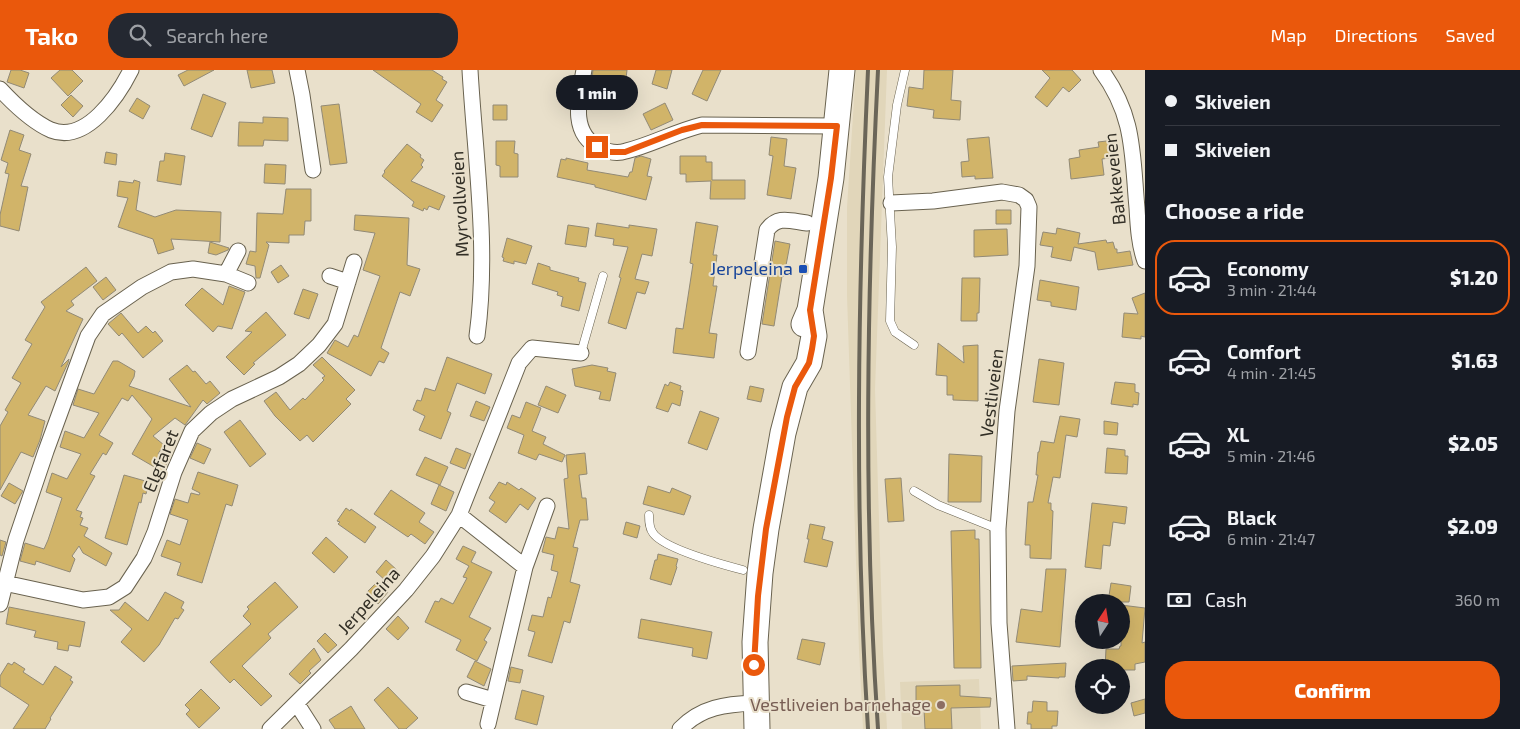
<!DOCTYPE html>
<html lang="en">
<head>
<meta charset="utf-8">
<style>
	:root { --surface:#171b24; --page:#242831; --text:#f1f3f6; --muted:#9ea1a6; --line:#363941; --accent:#ea580c }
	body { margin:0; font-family:"Exo 2",sans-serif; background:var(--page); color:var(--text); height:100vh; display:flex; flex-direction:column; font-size:19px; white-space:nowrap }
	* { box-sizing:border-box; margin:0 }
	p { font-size:16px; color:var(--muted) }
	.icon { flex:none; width:28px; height:28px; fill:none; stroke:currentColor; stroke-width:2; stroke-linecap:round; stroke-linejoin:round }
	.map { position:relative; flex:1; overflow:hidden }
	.side { display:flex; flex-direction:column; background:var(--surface); width:375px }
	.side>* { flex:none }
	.top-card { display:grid; align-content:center; height:110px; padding:0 20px; background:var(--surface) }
	.needle { width:32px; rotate:12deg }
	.controls { position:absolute; left:1075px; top:524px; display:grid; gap:10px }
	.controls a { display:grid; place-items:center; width:55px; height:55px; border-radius:50%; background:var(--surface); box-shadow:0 5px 20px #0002; font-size:25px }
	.end { position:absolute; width:22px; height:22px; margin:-11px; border:6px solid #ea580c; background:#fff; box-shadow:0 0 0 2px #fff }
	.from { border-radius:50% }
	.bubble { position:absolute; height:35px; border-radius:18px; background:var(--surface); box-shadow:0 5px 20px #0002; font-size:16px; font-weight:800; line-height:35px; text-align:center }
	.top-card b { display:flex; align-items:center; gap:18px; height:48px; font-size:19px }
	.top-card b+b { border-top:1px solid var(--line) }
	.top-card i { width:12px; height:12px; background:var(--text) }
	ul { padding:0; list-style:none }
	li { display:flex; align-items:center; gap:15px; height:75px; margin:0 10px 8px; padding:0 10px; border:2px solid transparent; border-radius:20px }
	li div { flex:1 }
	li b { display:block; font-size:19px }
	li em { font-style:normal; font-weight:800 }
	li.selected { border-color:var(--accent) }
	li>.icon { width:45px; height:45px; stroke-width:1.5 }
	h2 { padding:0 20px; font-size:22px; line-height:60px }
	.pay { display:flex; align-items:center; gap:12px; height:55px; padding:0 20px; font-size:19px }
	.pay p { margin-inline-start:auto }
	.action { display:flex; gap:10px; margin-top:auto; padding:10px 20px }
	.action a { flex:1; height:58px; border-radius:20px; background:var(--accent); color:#fff; font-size:20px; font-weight:800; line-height:58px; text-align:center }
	header { display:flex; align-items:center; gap:30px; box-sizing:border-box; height:70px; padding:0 25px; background:var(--accent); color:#fff }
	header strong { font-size:24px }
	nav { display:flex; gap:28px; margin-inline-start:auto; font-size:18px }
	.search { width:350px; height:45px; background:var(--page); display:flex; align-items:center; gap:12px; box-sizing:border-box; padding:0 18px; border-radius:20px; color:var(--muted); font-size:19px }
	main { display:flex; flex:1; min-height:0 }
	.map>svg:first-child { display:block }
	.built { fill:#e1d6ba }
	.building { fill:#d1b469; stroke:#928a76 }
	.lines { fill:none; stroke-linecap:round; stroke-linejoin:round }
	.service-casing { stroke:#69624f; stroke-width:9 }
	.minor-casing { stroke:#69624f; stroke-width:17 }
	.primary-casing { stroke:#69624f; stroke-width:27 }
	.service { stroke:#fff; stroke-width:8 }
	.minor { stroke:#fff; stroke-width:15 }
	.primary { stroke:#fff; stroke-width:25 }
	.rail { stroke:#6a6558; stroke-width:4 }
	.route { stroke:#ea580c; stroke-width:6 }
	.transit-dot { fill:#1a4fb4; stroke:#e9e0cb; stroke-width:2 }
	.education-dot { fill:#8d6e63; stroke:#e9e0cb; stroke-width:2 }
	.labels { text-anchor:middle; stroke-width:4; stroke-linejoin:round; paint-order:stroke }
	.street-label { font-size:18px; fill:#322f26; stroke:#e9e0cb }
	.transit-label { font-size:18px; fill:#164399; stroke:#e9e0cb; text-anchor:end }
	.education-label { font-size:18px; fill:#785e54; stroke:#e9e0cb; text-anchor:end }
</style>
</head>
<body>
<header>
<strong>Tako</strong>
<div class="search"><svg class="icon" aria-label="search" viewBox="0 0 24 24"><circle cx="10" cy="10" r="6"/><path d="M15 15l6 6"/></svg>Search here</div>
<nav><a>Map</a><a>Directions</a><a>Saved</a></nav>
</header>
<main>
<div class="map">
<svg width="1145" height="659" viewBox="0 0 1145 659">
	<rect width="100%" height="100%" fill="#e9e0cb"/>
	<path class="built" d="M856 0H887L875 319 883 581 887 659H863L859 580 847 226V137Z
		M979 609 981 659H902L900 612Z"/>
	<path class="building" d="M11 0H20L29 3 24 18 7 12Z
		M60 0H72L83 11 68 26 51 8Z
		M188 0H214L184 16 178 5Z
		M247 0H272L275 13 251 18Z
		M373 0H432L443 7 442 9 447 12 436 30 443 35 432 52 416 42 421 34Z
		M593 0H627L625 17 611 15 612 11 592 8Z
		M656 0H672L667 19 652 14Z
		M703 0H721L707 31 692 24Z
		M924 0H953L951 30 961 31 960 50 933 48 934 40 907 36 909 17 923 19Z
		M1042 0H1072L1081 10 1069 22 1063 17 1047 37 1035 27 1050 8Z
		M203 24 226 33 212 67 191 59Z
		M71 25 83 36 73 47 61 35Z
		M137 28 150 36 143 49 129 41Z
		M665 33 673 50 651 60 643 44Z
		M339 34 347 93 330 95 321 36Z
		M493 35H507V50H493Z
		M263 47 288 48V71L264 70 263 76H238L239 52 263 53Z
		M10 60 24 65 19 80 31 84 21 116 28 117 19 161 0 156V145L9 104 5 103 8 93 1 90Z
		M771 67 787 69 784 96 796 98 791 129 767 125 773 86 769 85Z
		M989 67 993 108 975 109V106L962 107 961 92 969 91 967 69Z
		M1115 70 1117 87 1102 89 1104 105 1071 109 1069 89 1080 87 1079 80 1099 77 1098 72Z
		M496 71H515L514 83 518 84V107H500V96L496 95Z
		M407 74 421 85 420 87 424 90 421 95 423 97 411 111 445 126 439 140 429 136 427 140 424 138 423 141 412 136 414 132 382 106 385 102 384 101Z
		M106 82 117 84 116 95 104 93Z
		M165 83 185 86 181 115 157 111 160 91H164Z
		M641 86 651 89 647 106 652 107 646 130 595 117V115L557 107 561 89 566 90V88L588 93 587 100 628 107 630 102H632L635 88Z
		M680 86H706V92H712V110H745V129H710L711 111 686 112V104H680Z
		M265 94 286 95 285 114 264 113Z
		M134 110 140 112 136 140 155 147 176 140 221 142 220 172 171 169 174 179 158 184 153 169 118 157 128 128 117 126 119 111 133 113Z
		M286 119H311V151H305L304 165H289V173L266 172 269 175 260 208H256L255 196 246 194 250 181 256 182 257 143 283 144Z
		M996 140H1011V154H996Z
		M355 145 409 148 407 195 420 199 410 226 400 222 381 278 389 283 384 293 379 291 371 306 327 283 335 270 348 277 354 265 358 267 380 206 363 200 375 163 354 160Z
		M696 152 718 156 713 185H717L713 216H717L709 263 717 264 714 288 673 283 676 258 683 259 693 194 690 193Z
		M597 153 629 158V155L657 159 652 186 642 184 635 209 649 212 645 224 637 222 626 259 608 253 621 208 619 207 628 177 613 175 614 169 595 166Z
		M568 155 589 158 586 177 565 174Z
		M1057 158 1080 163 1078 174 1106 170 1107 173 1113 172 1115 179H1117V183L1130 181 1133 195 1098 200 1095 182 1074 177 1071 191 1051 187 1053 177 1040 175 1043 162 1056 164Z
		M1007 159 1008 185 974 187V160Z
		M507 168 532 176 526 194 514 191V194L503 191 504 188 502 187Z
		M775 171 790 174 784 206H782L774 256 762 254Z
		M210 172 229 178 228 180 216 185 208 183Z
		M538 193 550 197V200L579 208 578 211 586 213 579 241 561 236 563 227 557 225 558 222 532 214Z
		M281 195 289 206 278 213 271 202Z
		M86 197 97 211 71 231 74 235 66 241 83 249 61 297 69 289 68 293 55 321 46 316 28 345 45 351 40 370 33 387 21 382 0 420V356L8 342 5 340 21 313 12 308 32 274 25 270 45 237 41 232Z
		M106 207 116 220 103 230 93 217Z
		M962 208H980L979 243H977V251H961V249Z
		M1040 210 1079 217 1076 240 1051 236V232L1037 230Z
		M229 216 245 222 232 259 218 256 213 262 185 235 202 218 223 235Z
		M303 219 318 224 309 249 294 244Z
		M1145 223V267L1141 266V269L1122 267 1124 243 1138 244 1132 228Z
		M266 242 286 265 253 293 255 294 244 305 226 287 252 262 245 261Z
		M121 243 138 263 146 256 153 263 155 261 163 271 143 288 122 263 119 266 108 254Z
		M938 273 964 293 963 276 978 275V331L953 330V325H947V306L936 305Z
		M322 287 355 320 346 329 351 334 313 372 307 365 300 371 275 346 264 331 276 322 290 340 303 328 305 330 324 310 322 308 325 306 313 295Z
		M447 287 492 304 485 324 457 313 447 341 451 343 441 369 419 360 425 346 413 340 417 330 421 331 425 318 435 321Z
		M1039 289 1064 293 1059 335 1033 332Z
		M113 291H118L135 301 134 307 129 316 191 337 169 309 187 295 193 302 195 301 206 314 210 311 220 323 207 334 203 330 185 355 175 348 153 366 164 375 158 384 169 388 163 402 132 384 152 349 132 325 128 331 122 328 99 365 113 373 106 385 103 383 90 404 95 406 76 440 82 442 80 447 83 448 80 455 88 458 84 466 112 483 106 496 83 483 79 476 72 486 75 489 70 502 36 491 35 495 20 491 25 473 44 479 48 470 62 428 46 422 52 403 67 409 81 384 60 377 65 361 84 368 99 343 73 335 78 319 94 324Z
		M592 295 608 298 607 301 616 303 610 331 599 329 601 322 575 316 572 299Z
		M670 312 681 316 680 320 683 321 680 336 672 333 668 342 656 338 665 314 668 316Z
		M1115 312 1135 314V322L1139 323 1138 335 1133 334V337L1111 334Z
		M546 316 566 325 558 343 538 335Z
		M750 316 764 319 761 332 747 329Z
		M476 331 490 337 484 351 470 346Z
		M526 332 541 338 532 361 546 367 543 374 565 385 562 392 539 384 536 390 518 383 524 365 507 358 512 345 520 348Z
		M700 341 719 348 707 380 688 373Z
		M1060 346 1080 349 1077 367 1066 365 1060 408 1053 407 1048 433H1051V440L1053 441 1051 489 1030 488V475H1025L1028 432H1033L1038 405H1036L1038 382H1039L1041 371 1054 373Z
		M240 350 266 384 250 397 224 362Z
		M1104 351 1118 353 1117 365 1104 364Z
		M197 373 211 379 204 394 190 388Z
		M456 378 471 384 465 399 450 393Z
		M1107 378 1125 380V386H1128L1127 404 1105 403Z
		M585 383 587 404 579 405 582 428H586L588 450H580L573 477 578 478 570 512 580 515 570 553 564 551 552 593 528 586 535 562 528 560 532 545 543 547 548 527 551 528 558 502 551 500 554 485 542 482 546 467 555 469 558 457 569 459 564 409 568 408 566 385Z
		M949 384 982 386 981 432H948Z
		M425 387 448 397 440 415 416 405Z
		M198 402 238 415 232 436 226 434 202 513 177 505 181 493 161 486 167 470 180 475 188 450 170 444 175 429 188 433 191 423 199 425 200 423 192 419Z
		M124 405 149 412 146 424 143 423 141 433 139 432 127 475 105 468Z
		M901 408 904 451 888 452 885 409Z
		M499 412 506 415 507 412 519 420 521 418 536 428 528 440 520 434 506 453 489 441 495 432 489 428Z
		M9 413 23 421 15 434 1 426Z
		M439 415 454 422 446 441 431 434Z
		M648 416 670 423 672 418 691 426 684 445 643 434Z
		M391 420 425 443 419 452 434 462 425 474 411 464 408 467 374 444Z
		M1092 433 1127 437 1125 454 1113 452 1110 476 1103 475 1101 499 1085 497Z
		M346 438 350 441 351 439 376 457 365 473 338 454 340 452 337 451Z
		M626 452 640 456 637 468 623 464Z
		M810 454 825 457 822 469 833 472 827 497 804 492 809 469H807Z
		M975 460V469H979L981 598H954L951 461Z
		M326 467 348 487 334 503 312 483Z
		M0 470 6 472 2 486 0 485Z
		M463 476 476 482 471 492 492 502 469 547 491 558 484 570 487 572 477 591 456 580 461 570 425 552 435 531 439 532 441 528 453 534 467 508 463 507 469 496 456 489Z
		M658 484 678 489 676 496 677 497 671 515 650 509 655 490H657Z
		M386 490 398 501 387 512 376 502Z
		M1046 499H1066L1060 577 1016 572 1021 539 1042 542Z
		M275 512 298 537 268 564 271 568 242 596 272 626 261 636 234 609 230 613 210 592 251 554 243 546 249 539 247 537Z
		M377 512 388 522 378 534 366 523Z
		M1111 513 1131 516 1129 532H1108Z
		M165 522 184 532 181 538 184 540 178 549 175 548 159 575 144 592 121 572 132 559 110 540H119L125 532 148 551Z
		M1121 535 1145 538 1142 573 1145 572V592L1135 594V600H1121V598H1105L1106 579H1119L1120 576H1121Z
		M9 537 85 552 80 577 69 575 68 581 57 579 58 572 34 567 36 561 6 554Z
		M398 546 409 558 398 570 386 559Z
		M641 549 712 562 707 589 692 586 693 578 638 568Z
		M325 563 337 575 328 583 317 571Z
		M802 569 825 573 820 595 797 589Z
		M314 578 321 590 309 601 311 603 300 614 289 604Z
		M475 591 491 599 484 616 467 607Z
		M14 592 25 599 23 602 43 615 55 596 72 607 70 610 73 612 50 648 51 649 45 659H13L29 635 0 616V606L8 593 12 595Z
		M1066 593 1065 607H1059V608L1027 606V610L1013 611 1012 596Z
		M511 597 523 600 520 613 508 611Z
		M960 615V626L991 628 990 637 951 638 952 659H925L924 639H916V616Z
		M388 617 418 648 406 659H399L374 630Z
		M201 619 220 638 199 658 186 644 190 640 185 635Z
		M522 620 544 626 537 655 515 649Z
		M1145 629V643L1134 646 1131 633Z
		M1033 631 1047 632V641H1058L1057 656H1052V659H1031V654H1027L1028 642H1032Z
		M351 636 365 659H335L329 650Z"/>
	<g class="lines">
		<defs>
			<path id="service" d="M905 0 897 35 888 107 892 177 890 251 895 262 914 275
				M581 283 603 206
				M914 421 938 435 998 459
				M649 445C649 451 649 458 653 463 664 479 724 495 743 500"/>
			<path id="minor" d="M297 0 302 25 313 100
				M470 0C475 88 489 178 477 266
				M584 0C579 27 569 64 600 78 608 82 617 84 626 81 651 75 674 62 702 55L837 56
				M1101 0C1135 46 1132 84 1137 138 1138 155 1139 175 1145 191
				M0 19C13 33 33 52 51 60 86 74 118 26 131 0
				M891 133 933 131 1002 122 1019 125 1026 130 1029 137 1027 196 1007 341 998 459 999 553 1007 659
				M226 204 238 181
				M330 206 348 212
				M748 282 767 160C778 145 790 151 807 153
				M459 445 525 497
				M0 512 83 530 109 527 125 517 144 488 155 462 174 402 192 361 211 343 232 329 279 307 299 294 319 275 335 254 354 192
				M0 534 16 470 46 381 88 266 103 244 142 217 171 202 193 199 226 204 248 213
				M466 622 493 630
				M297 634 313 659
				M488 654 525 497 547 436
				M270 659 351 579 406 520 433 486 459 445 519 293 532 278 581 283
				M680 659C701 637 726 634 755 633"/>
			<path id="primary" d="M804 254 810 240 831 108 842 0
				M757 659 755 572 760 503 766 459 783 363 795 317 809 293 814 266 810 240"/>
		</defs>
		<use href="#service" class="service-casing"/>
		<use href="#minor" class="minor-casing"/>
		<use href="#primary" class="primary-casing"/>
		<use href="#service" class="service"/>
		<use href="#minor" class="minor"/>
		<use href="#primary" class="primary"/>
		<path class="rail" d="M868 0C858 219 854 440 868 659
			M878 0C867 219 863 440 878 659"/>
	</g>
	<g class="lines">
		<path class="route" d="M597 77 609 82H625L682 60 702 55 837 56 831 108 810 240 814 266 812 279 809 293 795 317 787 347 766 459 758 526 754 595"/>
	</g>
	<rect class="transit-dot" x="798" y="194" width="10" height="10" rx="2.5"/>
	<circle class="education-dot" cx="941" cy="635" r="5"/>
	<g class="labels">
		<g class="street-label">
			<text transform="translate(1115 109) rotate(-96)" y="6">Bakkeveien</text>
			<text transform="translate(460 134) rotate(-93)" y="6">Myrvollveien</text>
			<text transform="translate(992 323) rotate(-83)" y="6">Vestliveien</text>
			<text transform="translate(161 391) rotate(-68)" y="6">Elgfaret</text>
			<text transform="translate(369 531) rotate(-48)" y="6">Jerpeleina</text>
		</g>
		<g class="transit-label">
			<text x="793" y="205">Jerpeleina</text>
		</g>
		<g class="education-label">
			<text x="931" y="641">Vestliveien barnehage</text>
		</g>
	</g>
</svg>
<div class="controls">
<a><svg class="needle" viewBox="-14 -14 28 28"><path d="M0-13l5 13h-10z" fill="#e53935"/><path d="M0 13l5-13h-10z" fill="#9ea1a6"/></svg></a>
<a><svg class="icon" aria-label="locate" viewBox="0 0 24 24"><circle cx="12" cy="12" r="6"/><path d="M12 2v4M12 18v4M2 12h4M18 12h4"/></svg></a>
</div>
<i class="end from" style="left:754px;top:595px"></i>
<i class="end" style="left:597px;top:77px"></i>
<div class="bubble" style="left:556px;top:5px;width:82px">1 min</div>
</div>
<section class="side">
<div class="top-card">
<b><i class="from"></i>Skiveien</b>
<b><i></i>Skiveien</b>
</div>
<h2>Choose a ride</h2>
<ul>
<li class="selected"><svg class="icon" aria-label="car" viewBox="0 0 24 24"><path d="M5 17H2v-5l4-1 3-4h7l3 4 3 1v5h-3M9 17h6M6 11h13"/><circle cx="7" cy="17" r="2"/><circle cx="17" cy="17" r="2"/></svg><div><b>Economy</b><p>3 min · 21:44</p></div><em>$1.20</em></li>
<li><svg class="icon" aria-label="car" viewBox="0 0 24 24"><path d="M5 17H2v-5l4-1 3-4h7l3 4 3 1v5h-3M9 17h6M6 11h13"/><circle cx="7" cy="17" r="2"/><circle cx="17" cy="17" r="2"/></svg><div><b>Comfort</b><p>4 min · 21:45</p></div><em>$1.63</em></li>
<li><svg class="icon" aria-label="car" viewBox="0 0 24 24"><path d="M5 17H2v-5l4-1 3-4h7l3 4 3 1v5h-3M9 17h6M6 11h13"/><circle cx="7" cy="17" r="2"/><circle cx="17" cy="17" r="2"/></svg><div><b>XL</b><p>5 min · 21:46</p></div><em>$2.05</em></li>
<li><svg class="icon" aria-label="car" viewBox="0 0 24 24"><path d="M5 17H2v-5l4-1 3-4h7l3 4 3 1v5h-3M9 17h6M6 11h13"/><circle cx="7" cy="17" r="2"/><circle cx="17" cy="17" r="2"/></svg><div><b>Black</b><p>6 min · 21:47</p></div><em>$2.09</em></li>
</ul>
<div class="pay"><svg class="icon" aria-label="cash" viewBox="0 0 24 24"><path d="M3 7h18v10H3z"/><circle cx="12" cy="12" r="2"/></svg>Cash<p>360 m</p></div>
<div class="action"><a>Confirm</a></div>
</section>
</main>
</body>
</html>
